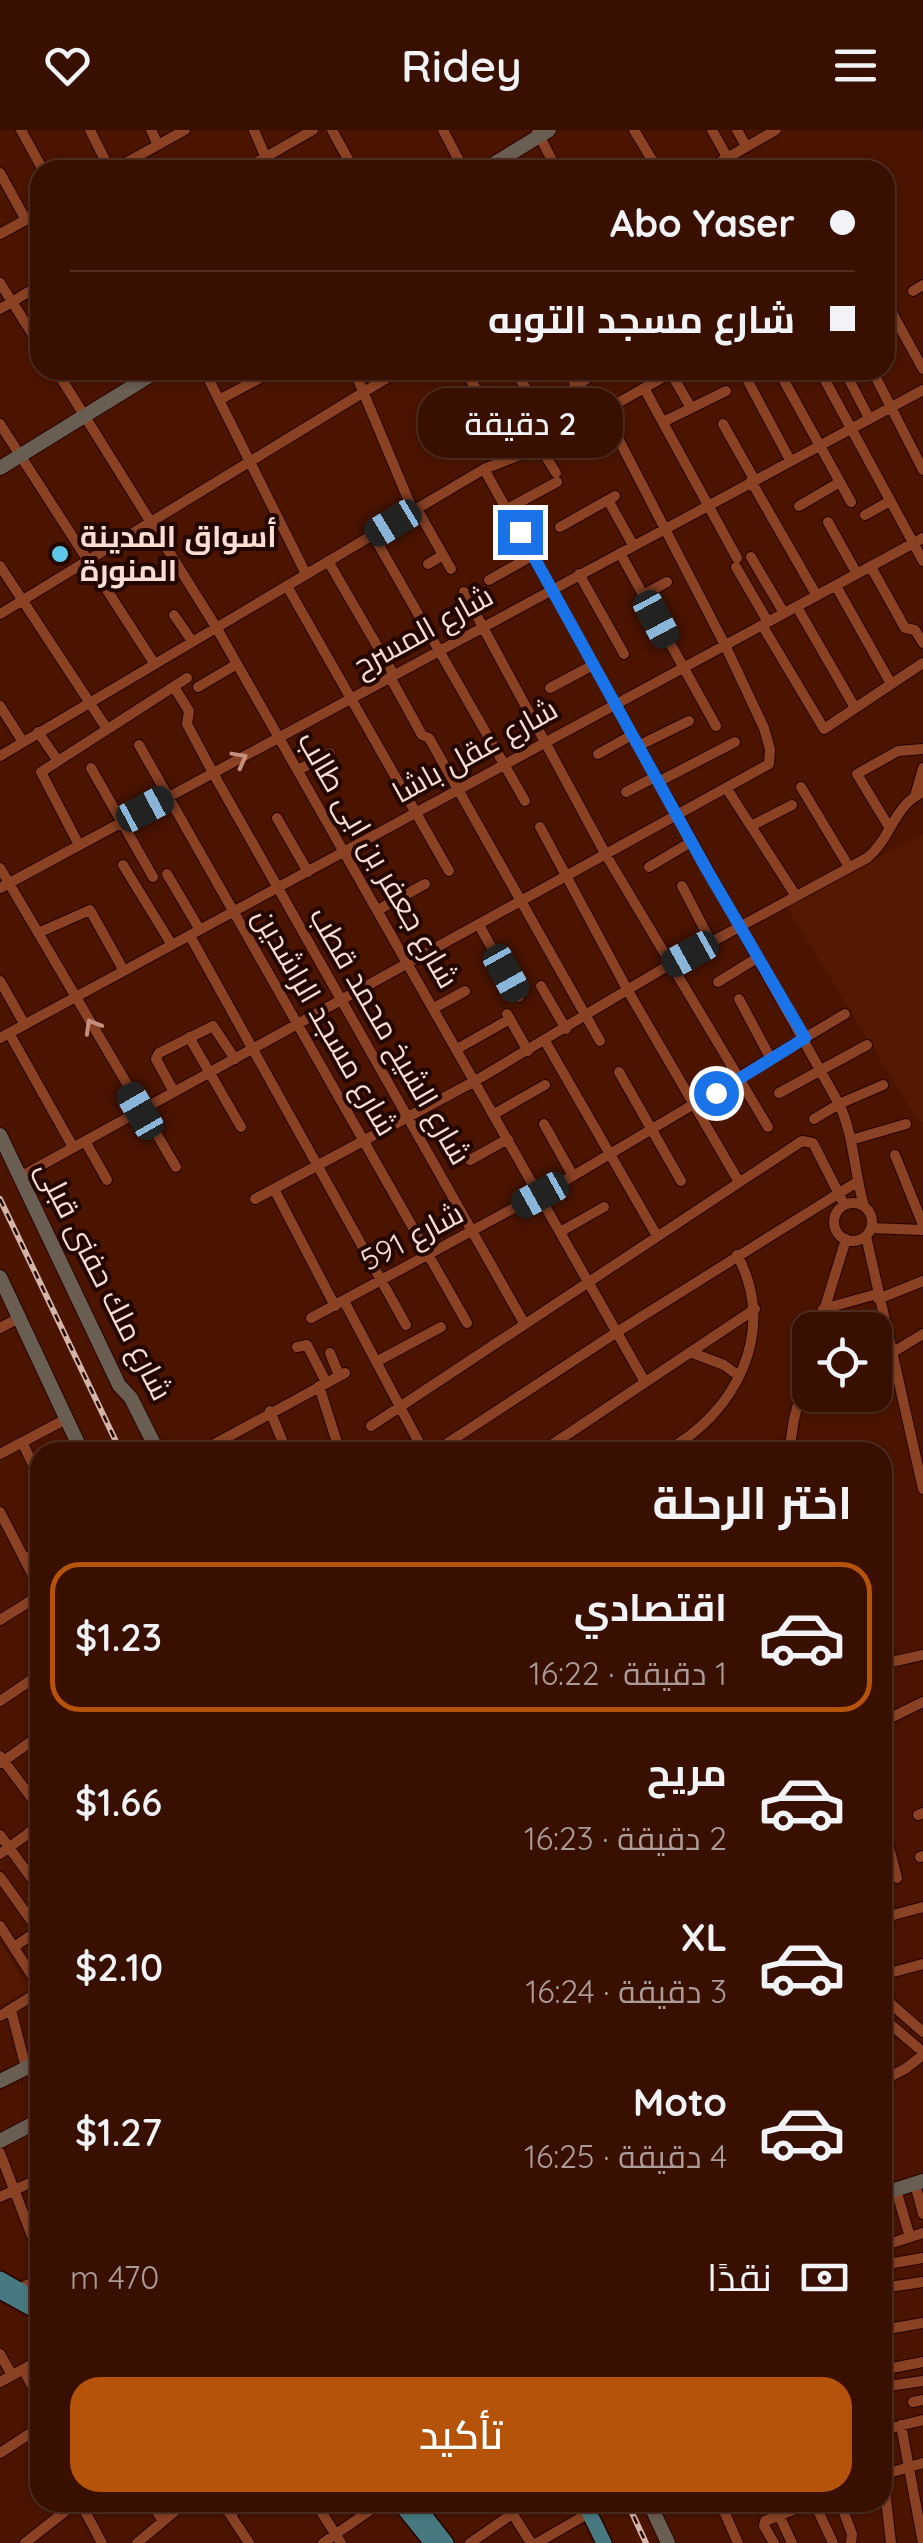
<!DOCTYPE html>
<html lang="ar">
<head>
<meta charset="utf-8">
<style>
	:root { --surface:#380f00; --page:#3f180a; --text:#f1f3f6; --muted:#ab9c99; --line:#522f22; --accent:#b45309 }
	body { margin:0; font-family:Quicksand,Cairo,sans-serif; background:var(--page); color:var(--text); direction:rtl; height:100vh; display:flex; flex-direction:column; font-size:38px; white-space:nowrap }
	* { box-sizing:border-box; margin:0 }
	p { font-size:32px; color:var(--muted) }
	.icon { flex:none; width:55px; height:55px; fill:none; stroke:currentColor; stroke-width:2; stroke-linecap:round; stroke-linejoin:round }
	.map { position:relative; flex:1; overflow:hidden; direction:ltr }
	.drawer { position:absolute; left:30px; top:1312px; width:862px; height:1070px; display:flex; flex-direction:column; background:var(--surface); border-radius:30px; box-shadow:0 2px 8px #0004,0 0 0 2px var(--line); direction:rtl }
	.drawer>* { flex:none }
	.banner { position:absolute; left:30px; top:30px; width:865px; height:220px; border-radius:30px; box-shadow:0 2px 8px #0004,0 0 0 2px var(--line); direction:rtl; display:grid; align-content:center; height:220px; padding:0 40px; background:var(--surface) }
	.tools { position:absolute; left:792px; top:1182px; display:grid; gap:20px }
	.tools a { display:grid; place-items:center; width:100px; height:100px; border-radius:20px; background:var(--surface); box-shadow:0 2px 8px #0004,0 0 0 2px var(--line); font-size:50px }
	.end { position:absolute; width:45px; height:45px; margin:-22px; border:12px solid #1a73e8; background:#fff; box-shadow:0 0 0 5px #fff }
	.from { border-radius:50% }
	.bubble { position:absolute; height:70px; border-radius:30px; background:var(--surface); box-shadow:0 2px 8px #0004,0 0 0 2px var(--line); font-size:32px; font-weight:600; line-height:70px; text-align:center; direction:rtl }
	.car { position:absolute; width:30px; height:60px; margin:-30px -15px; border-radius:12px; box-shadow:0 0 8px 2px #0007; background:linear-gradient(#222 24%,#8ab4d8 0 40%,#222 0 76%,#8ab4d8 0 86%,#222 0) }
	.banner b { display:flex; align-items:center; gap:35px; height:95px; font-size:38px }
	.banner b+b { border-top:2px solid var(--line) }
	.banner i { width:25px; height:25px; background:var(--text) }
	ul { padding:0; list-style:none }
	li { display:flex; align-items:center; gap:30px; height:150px; margin:0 20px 15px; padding:0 20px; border:5px solid transparent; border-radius:30px }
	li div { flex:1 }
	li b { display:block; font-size:38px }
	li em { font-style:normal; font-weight:600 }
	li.active { border-color:var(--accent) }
	li>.icon { width:90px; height:90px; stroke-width:1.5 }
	h2 { padding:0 40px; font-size:45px; line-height:120px }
	.pay { display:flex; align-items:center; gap:25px; height:110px; padding:0 40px; font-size:38px }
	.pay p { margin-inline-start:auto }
	.cta { display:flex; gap:20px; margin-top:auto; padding:20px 40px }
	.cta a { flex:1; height:115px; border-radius:30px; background:var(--accent); color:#fff; font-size:40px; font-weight:600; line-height:115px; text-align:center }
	header { display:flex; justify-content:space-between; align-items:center; height:130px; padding:0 40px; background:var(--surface); font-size:45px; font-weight:600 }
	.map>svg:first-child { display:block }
	.built { fill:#541900 }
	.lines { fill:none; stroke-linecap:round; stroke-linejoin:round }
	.street-casing { stroke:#270300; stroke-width:12 }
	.secondary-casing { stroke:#270300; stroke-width:16 }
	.primary-casing { stroke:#270300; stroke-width:18 }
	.street { stroke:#8b4224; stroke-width:10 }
	.secondary { stroke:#6a5d52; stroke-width:14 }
	.primary { stroke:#487981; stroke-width:15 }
	.rail-casing { stroke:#d4b4a8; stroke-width:6 }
	.rail { stroke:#240600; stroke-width:2.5; stroke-dasharray:8; stroke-linecap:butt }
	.oneway { stroke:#c2907c }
	.route { stroke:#1a73e8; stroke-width:12 }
	.poi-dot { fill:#5dc7e8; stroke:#240600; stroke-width:4 }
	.labels { text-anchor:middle; stroke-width:8; stroke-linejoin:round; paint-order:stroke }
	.poi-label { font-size:30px; font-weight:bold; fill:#f9ded4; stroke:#240600; text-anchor:start }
	.street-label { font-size:30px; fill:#f9ded4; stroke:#240600 }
</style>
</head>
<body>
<header><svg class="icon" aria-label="menu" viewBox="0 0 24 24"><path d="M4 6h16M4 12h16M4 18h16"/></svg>Ridey<svg class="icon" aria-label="heart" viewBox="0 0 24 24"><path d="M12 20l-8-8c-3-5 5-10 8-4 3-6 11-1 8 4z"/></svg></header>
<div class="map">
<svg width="923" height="2413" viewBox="0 0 923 2413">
	<rect width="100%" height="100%" fill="#4a1400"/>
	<path class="built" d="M923 704V991L919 993 786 776Z
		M0 1813 30 1860 0 1876Z"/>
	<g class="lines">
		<defs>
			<path id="street" d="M21 0 43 40
				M90 0 110 40
				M151 0 158 15
				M254 0 271 40
				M332 0 354 40
				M443 0 464 40
				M634 0 658 40
				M712 0 727 27
				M737 0 746 16
				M537 1 557 40
				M113 40 185 0
				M243 40 313 0
				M706 40 776 0
				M0 43 26 90
				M0 104 40 82
				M0 153 40 216
				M913 161 923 155
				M885 170 923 239
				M0 179 40 155
				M56 240 216 497 645 1252
				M204 240 306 444
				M354 240 413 381
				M465 240 515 326
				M514 240 541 281
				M568 240 576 256
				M742 240 790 330
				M778 240 851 372
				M844 240 869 288
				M872 240 923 340
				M820 241 923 431
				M671 243 691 278
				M644 258 737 428
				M219 270 275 240
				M663 292 726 261
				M0 294 154 533
				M723 294 754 349
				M504 308 599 240
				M540 317 556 343
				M484 339 839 974C854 1005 854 1042 864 1076
				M751 351 817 466
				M608 370 633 415
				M799 376 840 352
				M417 379 451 439
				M507 379 557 352
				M865 385 890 371
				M828 392 857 444
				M560 397 615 366
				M373 405 525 671
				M620 423 716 596
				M751 427 784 483
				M328 431 394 545
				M428 434 443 425
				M0 436 107 599
				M736 437 768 492
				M871 437 905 498 915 500 923 513
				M579 444 624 524
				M489 450 532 426
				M287 456 449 741
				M836 456 890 552
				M464 462 606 725 768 997
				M643 465 667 452
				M797 477 854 576
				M0 484 400 240
				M174 485 192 511
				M762 495 824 599 923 533
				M390 547 422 605 429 608 600 911
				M174 557 189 581 187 594 213 643 524 1193
				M198 557 237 534
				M550 558 593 535
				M0 576 23 612
				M38 602 58 631
				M139 615 467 1193
				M638 616 689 591
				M598 624 632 605
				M0 626 484 339 540 317 676 240
				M91 638 153 747
				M298 640 330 623
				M658 652 735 612
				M801 657 849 737
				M727 659 796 766
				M626 662 655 647
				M915 666 923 638
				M277 688 308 742
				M751 696 792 675
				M540 697 628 861 739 1052
				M889 697 857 644 898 621 923 619
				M79 715 41 642 187 548
				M123 735 172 815
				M649 737 691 712
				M0 738 176 1037
				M167 744 200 800
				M682 756 711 812
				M0 758 923 260
				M378 780 425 754
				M479 795 519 867
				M38 803 90 780 124 841
				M190 806 406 1195
				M0 851 25 895
				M718 852 757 828
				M541 856 566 899
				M739 869 771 929
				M434 878 465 861
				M507 884 528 921
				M9 903 73 1017
				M189 907 241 997
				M0 908 923 408
				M545 911 657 1106
				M457 919 510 889
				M619 942 681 1051
				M174 962 156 929 159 923 213 896 235 929
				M779 963 867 915
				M494 984 545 955
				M814 989 839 974 883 955
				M544 994 573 1046
				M851 1010 906 994
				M85 1011 107 1050
				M895 1025 923 1095
				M470 1030 508 1009
				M20 1047 769 634 770 619 764 598 725 515 604 281
				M274 1059 335 1176
				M255 1069 475 951 669 835 867 728C891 709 893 676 923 662
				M834 1092a19 19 0 1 1 38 0a19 19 0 1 1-38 0Z
				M871 1098 923 1100
				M560 1102 604 1077
				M866 1106 923 1359
				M878 1169 923 1151
				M344 1171 424 1322
				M823 1179 877 1164
				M311 1188 573 1046 845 884
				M0 1198 21 1187
				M818 1200 846 1109
				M297 1217 307 1215 326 1252
				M690 1222 724 1235 739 1246
				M330 1223 339 1245
				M890 1224 923 1204
				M376 1232 441 1197
				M319 1256 340 1322
				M270 1281 287 1322
				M371 1296 802 1011 813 1013 844 1074
				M22 1312 40 1349
				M200 1322 345 1243
				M434 1322 617 1202 857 1052
				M541 1322 755 1179
				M664 1322C735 1285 779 1201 737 1125
				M763 1322 789 1314
				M789 1322 794 1289 810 1228
				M0 1324 66 1289
				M0 1382 40 1459
				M24 1429 40 1422
				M0 1490 40 1465
				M882 1534 923 1525
				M0 1571 40 1544
				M882 1592 923 1572
				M0 1626 40 1679
				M1 1633 40 1605
				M918 1685 923 1683
				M882 1691 897 1748
				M29 1702 40 1717
				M0 1705 40 1760
				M0 1724 40 1695
				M920 1727 923 1726
				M0 1747 38 1800
				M882 1788 923 1777
				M0 1796 40 1858
				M14 1817 40 1799
				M27 1838 40 1829
				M882 1845 923 1834
				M882 1866 923 1902
				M11 1880 26 1938
				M0 1886 40 1861
				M882 1887 923 1922
				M885 1949 905 1939 923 1925
				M0 2023 40 2127
				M915 2054 923 2084
				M896 2060 910 2107
				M0 2067 40 2048
				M882 2116 923 2103
				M882 2135 923 2128
				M882 2158 923 2152
				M18 2159 40 2149
				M882 2200 923 2193
				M0 2224 12 2245
				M23 2239 40 2271
				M882 2240 923 2232
				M0 2252 40 2230
				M882 2257 923 2251
				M913 2272 923 2270
				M901 2295 923 2413
				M882 2300 923 2290
				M0 2323 40 2297
				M882 2334 891 2413
				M882 2345 923 2333
				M80 2372 102 2413
				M151 2372 163 2391
				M222 2372 249 2413
				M315 2372 341 2413
				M505 2372 531 2413
				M720 2372 738 2413
				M814 2372 833 2413
				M840 2372 852 2404 851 2413
				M230 2384 247 2372
				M779 2385 792 2413
				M25 2413 77 2372
				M137 2413 186 2372
				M323 2413 382 2372
				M470 2413 512 2384
				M537 2413 589 2383
				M774 2413 764 2396 765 2391 813 2372"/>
			<path id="secondary" d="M484 40 549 0
				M0 338 159 240
				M0 1005 119 1255 131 1268 158 1322
				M0 1147 82 1322
				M0 1951 40 1931
				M0 2011 40 1990
				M882 2064 923 2051
				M649 2372 668 2413"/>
			<path id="primary" d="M0 2149 40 2172
				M0 2161 40 2183
				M399 2372 432 2413
				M414 2372 446 2413
				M584 2372 604 2413"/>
		</defs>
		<use href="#street" class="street-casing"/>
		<use href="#secondary" class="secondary-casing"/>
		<use href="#primary" class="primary-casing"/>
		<use href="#street" class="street"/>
		<use href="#secondary" class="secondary"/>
		<use href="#primary" class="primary"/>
		<defs>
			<path id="rail" d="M0 1069 121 1322
				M627 2372 646 2413"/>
		</defs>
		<use href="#rail" class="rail-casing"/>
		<use href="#rail" class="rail"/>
	</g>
	<defs><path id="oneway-chevron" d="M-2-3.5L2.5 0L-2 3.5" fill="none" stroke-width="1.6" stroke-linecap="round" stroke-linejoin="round" transform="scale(2.5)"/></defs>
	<g class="oneway">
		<use href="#oneway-chevron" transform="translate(240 629) rotate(-28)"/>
		<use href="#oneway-chevron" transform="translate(92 896) rotate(-120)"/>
	</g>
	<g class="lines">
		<path class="route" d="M520 402 707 740 805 908 716 963"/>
	</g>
	<circle class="poi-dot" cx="60" cy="424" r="10"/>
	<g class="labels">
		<g class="poi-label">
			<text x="80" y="417">أسواق المدينة<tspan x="80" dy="34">المنورة</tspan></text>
		</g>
		<g class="street-label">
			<text transform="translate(423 501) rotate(-29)" y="10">شارع المسرح</text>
			<text transform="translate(475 621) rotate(-29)" y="10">شارع عقل باشا</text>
			<text transform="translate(378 730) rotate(60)" y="10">شارع جعفر بن ابى طالب</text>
			<text transform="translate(325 892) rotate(60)" y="10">شارع مسجد الراشدين</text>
			<text transform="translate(390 906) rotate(60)" y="10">شارع الشيخ محمد قطب</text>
			<text transform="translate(412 1107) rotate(-28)" y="10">شارع 591</text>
			<text transform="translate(104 1151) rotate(63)" y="10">شارع ملك حفنى قبلى</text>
		</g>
	</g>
</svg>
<div class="tools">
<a><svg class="icon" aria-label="locate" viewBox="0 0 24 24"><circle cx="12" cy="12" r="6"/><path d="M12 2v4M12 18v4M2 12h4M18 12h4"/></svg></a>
</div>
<i class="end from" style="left:716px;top:963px"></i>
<i class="end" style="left:520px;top:402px"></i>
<div class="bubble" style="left:418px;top:258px;width:205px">2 دقيقة</div>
<i class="car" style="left:393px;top:393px;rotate:239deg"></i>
<i class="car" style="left:656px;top:489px;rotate:152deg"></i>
<i class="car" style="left:145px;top:679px;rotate:62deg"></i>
<i class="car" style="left:690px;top:824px;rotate:241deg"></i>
<i class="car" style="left:506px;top:843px;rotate:151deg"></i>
<i class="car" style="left:140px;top:981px;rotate:330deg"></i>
<i class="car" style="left:540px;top:1065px;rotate:241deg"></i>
<div class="banner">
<b><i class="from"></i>Abo Yaser</b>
<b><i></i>شارع مسجد التوبه</b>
</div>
<section class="drawer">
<h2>اختر الرحلة</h2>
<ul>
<li class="active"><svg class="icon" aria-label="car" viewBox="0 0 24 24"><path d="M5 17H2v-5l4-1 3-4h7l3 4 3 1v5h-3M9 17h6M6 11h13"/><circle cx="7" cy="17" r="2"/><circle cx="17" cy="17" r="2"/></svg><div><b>اقتصادي</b><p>1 دقيقة · 16:22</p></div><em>$1.23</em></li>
<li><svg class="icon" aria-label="car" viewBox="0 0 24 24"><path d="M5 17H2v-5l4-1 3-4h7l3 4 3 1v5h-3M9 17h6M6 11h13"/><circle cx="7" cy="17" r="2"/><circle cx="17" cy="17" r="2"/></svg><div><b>مريح</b><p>2 دقيقة · 16:23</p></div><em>$1.66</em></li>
<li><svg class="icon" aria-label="car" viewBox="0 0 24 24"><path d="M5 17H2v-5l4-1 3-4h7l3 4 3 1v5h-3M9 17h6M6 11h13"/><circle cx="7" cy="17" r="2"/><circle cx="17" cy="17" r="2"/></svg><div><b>XL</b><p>3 دقيقة · 16:24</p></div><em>$2.10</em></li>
<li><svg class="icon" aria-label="car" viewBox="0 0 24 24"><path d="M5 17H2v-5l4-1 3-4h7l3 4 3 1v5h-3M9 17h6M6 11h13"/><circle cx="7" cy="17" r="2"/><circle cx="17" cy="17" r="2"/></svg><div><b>Moto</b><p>4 دقيقة · 16:25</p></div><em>$1.27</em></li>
</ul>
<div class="pay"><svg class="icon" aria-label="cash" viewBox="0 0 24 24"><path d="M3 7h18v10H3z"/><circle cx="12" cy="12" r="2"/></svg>نقدًا<p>470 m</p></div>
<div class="cta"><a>تأكيد</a></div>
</section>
</div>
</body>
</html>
